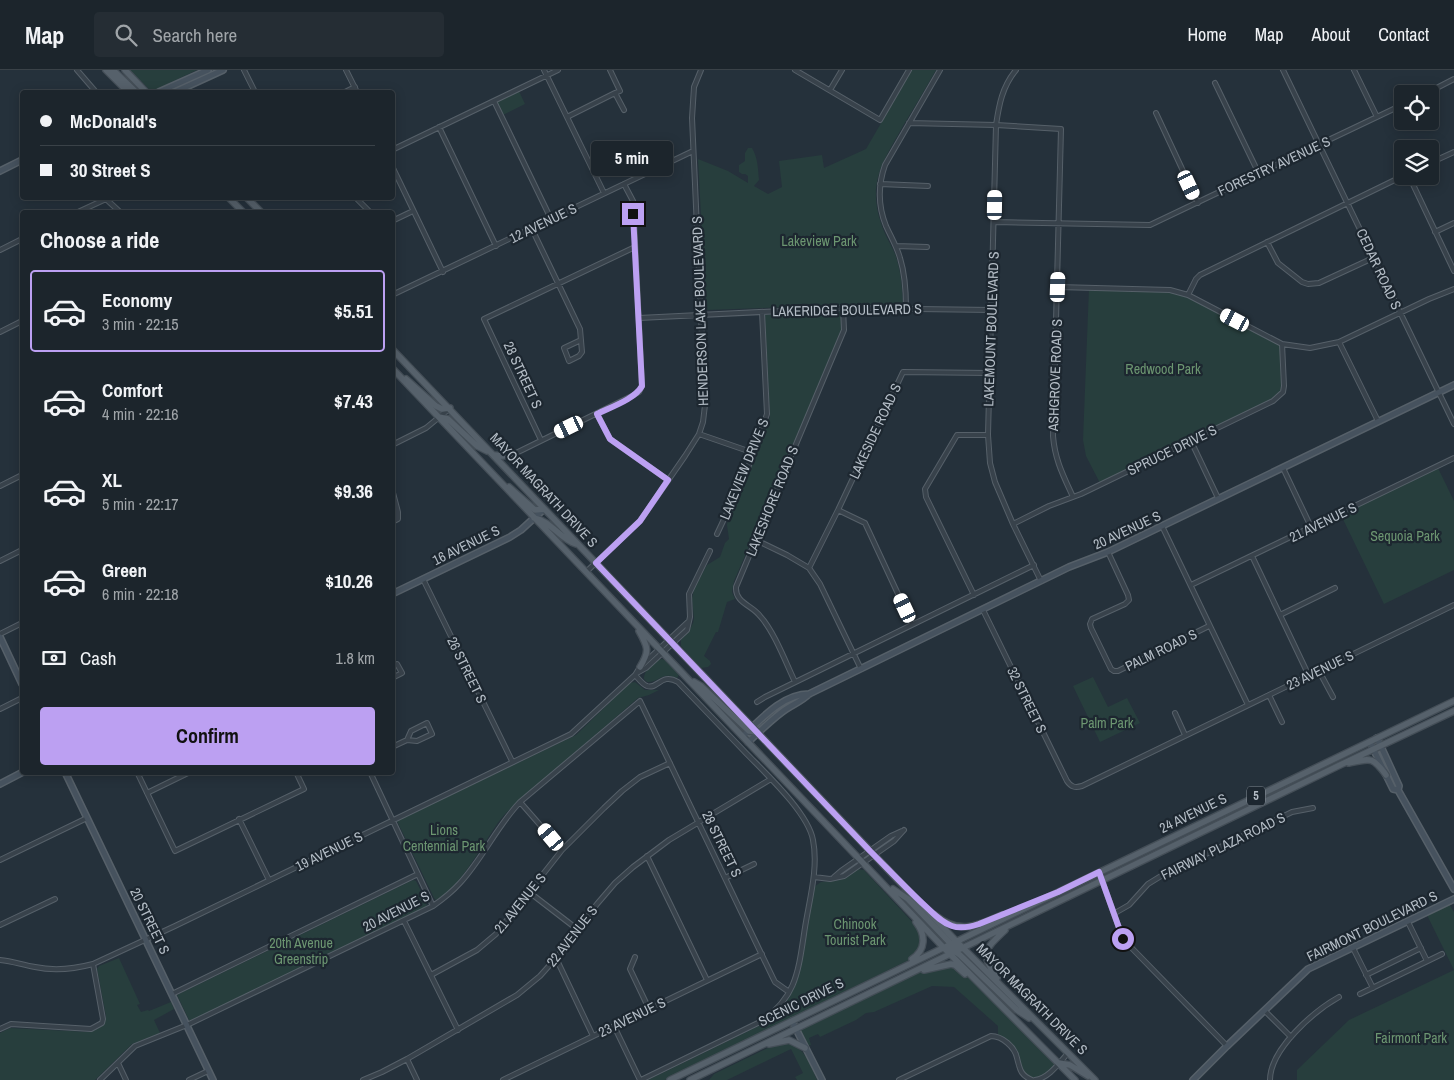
<!DOCTYPE html>
<html lang="en">
<head>
<meta charset="utf-8">
<style>
	:root { --surface:#1c252c; --page:#252d34; --text:#f1f3f6; --muted:#a0a5a9; --line:#3a4248; --accent:#bca0f2 }
	body { margin:0; font-family:"Archivo Narrow",sans-serif; background:var(--page); color:var(--text); height:100vh; display:flex; flex-direction:column; font-size:19px; white-space:nowrap }
	* { box-sizing:border-box; margin:0 }
	p { font-size:16px; color:var(--muted) }
	.icon { flex:none; width:28px; height:28px; fill:none; stroke:currentColor; stroke-width:2; stroke-linecap:round; stroke-linejoin:round }
	.map { position:relative; flex:1; overflow:hidden }
	.drawer { position:absolute; left:20px; top:140px; width:375px; height:565px; display:flex; flex-direction:column; background:var(--surface); border-radius:5px; box-shadow:0 2px 12px #0003,0 0 0 1px var(--line) }
	.drawer>* { flex:none }
	.top-card { position:absolute; left:20px; top:20px; width:375px; height:110px; border-radius:5px; box-shadow:0 2px 12px #0003,0 0 0 1px var(--line); display:grid; align-content:center; height:110px; padding:0 20px; background:var(--surface) }
	.controls { position:absolute; left:1394px; top:15px; display:grid; gap:10px }
	.controls a { display:grid; place-items:center; width:45px; height:45px; border-radius:5px; background:var(--surface); box-shadow:0 2px 12px #0003,0 0 0 1px var(--line); font-size:25px }
	.end { position:absolute; width:22px; height:22px; margin:-11px; border:6px solid #bca0f2; background:#111; box-shadow:0 0 0 2px #111 }
	.from { border-radius:50% }
	.bubble { position:absolute; height:35px; border-radius:5px; background:var(--surface); box-shadow:0 2px 12px #0003,0 0 0 1px var(--line); font-size:16px; font-weight:800; line-height:35px; text-align:center }
	.car { position:absolute; width:15px; height:30px; margin:-15px -8px; border-radius:6px; box-shadow:0 0 4px 1px #0007; background:linear-gradient(#fff 24%,#345 0 40%,#fff 0 76%,#345 0 86%,#fff 0) }
	.top-card b { display:flex; align-items:center; gap:18px; height:48px; font-size:19px }
	.top-card b+b { border-top:1px solid var(--line) }
	.top-card i { width:12px; height:12px; background:var(--text) }
	ul { padding:0; list-style:none }
	li { display:flex; align-items:center; gap:15px; height:82px; margin:0 10px 8px; padding:0 10px; border:2px solid transparent; border-radius:5px }
	li div { flex:1 }
	li b { display:block; font-size:19px }
	li em { font-style:normal; font-weight:800 }
	li.on { border-color:var(--accent) }
	li>.icon { width:45px; height:45px; stroke-width:1.5 }
	h2 { padding:0 20px; font-size:22px; line-height:60px }
	.pay { display:flex; align-items:center; gap:12px; height:55px; padding:0 20px; font-size:19px }
	.pay p { margin-inline-start:auto }
	.cta { display:flex; gap:10px; margin-top:auto; padding:10px 20px }
	.cta a { flex:1; height:58px; border-radius:5px; background:var(--accent); color:#111; font-size:20px; font-weight:800; line-height:58px; text-align:center }
	header { display:flex; align-items:center; gap:30px; box-sizing:border-box; height:70px; padding:0 25px; background:var(--surface); border-bottom:1px solid var(--line) }
	header strong { font-size:24px }
	nav { display:flex; gap:28px; margin-inline-start:auto; font-size:18px }
	.search { width:350px; height:45px; background:var(--page); display:flex; align-items:center; gap:12px; box-sizing:border-box; padding:0 18px; border-radius:5px; color:var(--muted); font-size:19px }
	.map>svg:first-child { display:block }
	.green { fill:#273e3d }
	.lines { fill:none; stroke-linecap:round; stroke-linejoin:round }
	.street-casing { stroke:#566069; stroke-width:6 }
	.secondary-casing { stroke:#566069; stroke-width:8 }
	.primary-casing { stroke:#444e57; stroke-width:8 }
	.street { stroke:#38424b; stroke-width:4 }
	.secondary { stroke:#46525e; stroke-width:5 }
	.primary { stroke:#56616b; stroke-width:5.5 }
	.route { stroke:#bca0f2; stroke-width:6 }
	.labels { text-anchor:middle; stroke-width:4.5; stroke-linejoin:round; paint-order:stroke }
	.shield { fill:#1d2730; stroke:#879099; stroke-width:1 }
	.shield-label { font-size:12px; font-weight:bold; fill:#b4bdc6 }
	.street-label { font-size:14px; fill:#b4bdc6; stroke:#1d2730 }
	.park-label { font-size:14px; fill:#6c9671; stroke:#1d2730 }
</style>
</head>
<body>
<header>
<strong>Map</strong>
<div class="search"><svg class="icon" aria-label="search" viewBox="0 0 24 24"><circle cx="10" cy="10" r="6"/><path d="M15 15l6 6"/></svg>Search here</div>
<nav><a>Home</a><a>Map</a><a>About</a><a>Contact</a></nav>
</header>
<div class="map">
<svg width="1454" height="1010" viewBox="0 0 1454 1010">
	<rect width="100%" height="100%" fill="#25313b"/>
	<path class="green" d="M130 0H197L155 20 149 19Z
		M912 0H936C925 19 914 38 903 56 884 90 867 112 881 153 884 164 891 174 895 184 901 200 902 217 903 233L706 240 698 89 728 101 748 113V106L745 104H742L739 102V95L745 91V83L748 78H752C758 88 758 99 759 110L754 116 768 124 782 117 779 91 822 85 824 98 866 79Z
		M518 19 525 34 501 46 494 31Z
		M1089 218 1170 220 1188 225 1282 274 1284 316 1278 327 1101 415 1086 386 1083 370Z
		M841 242V260L795 370 734 511 732 522 735 529 727 532 718 562H716L704 586 710 591 711 594 708 597 701 598 681 576V570L689 561 693 553 694 548 692 529 694 519 707 495 720 487 725 473 729 469 727 455 729 446 751 398 770 347 765 245Z
		M1437 396 1454 431V500L1384 534 1340 443Z
		M662 589 667 591 679 605 677 608C660 601 660 613 647 612L644 609C644 600 654 590 662 589Z
		M1093 607 1108 637 1127 628 1140 653 1100 672 1073 616Z
		M635 612 645 620H659L649 625 638 628 513 736C509 740 504 745 500 750 485 770 459 820 436 830L434 828 397 751 576 665 630 613Z
		M858 799 864 800 917 857C923 871 922 876 913 888L665 1010H648L767 952C782 941 791 927 797 910L814 817 821 812 840 810Z
		M413 810 416 811 427 833 426 837 190 952 177 925Z
		M1448 832 1454 842V1010H1297V1000L1349 950 1454 900 1426 843Z
		M119 888 140 934 137 935 141 942 148 940 149 941 171 932 174 939 154 950 160 963 132 974 95 1010H0V963L10 958 90 962 104 955 106 946 97 899 99 896Z
		M955 895 994 929 1059 993 1049 1003 1032 1010 1022 1004 1015 982 998 965V956L954 917 932 916 874 942 866 943 856 950 820 967 818 964 809 968 811 975 805 977 795 958 922 901Z
		M786 972C806 979 809 992 817 1010H797L795 1007 803 1003 791 979 727 1010H709L714 1004 774 975Z"/>
	<g class="lines">
		<defs>
			<path id="street" d="M77 0 96 22
				M244 0 255 22
				M346 0 357 22
				M544 0 604 123
				M610 0 620 21 615 23 624 40
				M795 0 880 50 909 0
				M1016 0C1002 17 999 35 996 55L988 365 990 393 995 412 1013 454 1041 511
				M1283 0 1454 354
				M1354 0 1377 47
				M1215 13 1259 104
				M830 20 842 0
				M345 22 355 17
				M1425 24 1454 9
				M494 31 551 149
				M1156 43 1198 133
				M567 47 615 23
				M909 53 996 55 1061 59 1053 366C1055 390 1063 405 1073 427
				M439 57 496 176
				M392 80 558 0
				M1430 93 1454 82
				M392 96 443 202
				M1409 106 1454 201
				M880 114 928 116
				M356 128 370 142
				M78 142 106 129 120 142
				M392 151 413 141
				M995 152 1150 155 1402 35
				M532 159 580 259 582 282 579 286 569 291 564 278 581 270
				M1435 162 1454 153
				M1267 172 1278 193 1302 212 1308 214 1319 213 1373 188
				M896 176 927 177
				M0 180 22 169
				M1058 217 1170 220 1188 225 1282 274 1310 278 1339 272 1429 229 1454 219
				M392 225 693 81
				M1188 225 1196 209 1200 205 1403 106
				M906 238C906 221 905 204 900 188 897 177 891 167 886 156 878 136 878 115 885 95L940 0
				M639 248 843 238 992 240
				M0 262 22 251
				M1339 272 1378 351
				M597 344 610 369 668 410
				M699 364 754 383
				M541 370 484 249 635 177
				M1191 371 1218 428
				M392 375 426 358 449 339
				M512 385 632 326 639 322 642 316 633 131 624 114
				M1283 398 1311 457
				M0 416 22 405
				M392 419 398 442V449L392 452
				M838 440 865 453 912 554
				M1013 454 1049 436 1081 424 1273 331 1283 322 1284 316 1282 274
				M1162 456 1248 635
				M717 464 748 398 767 344 762 242
				M756 470 787 485 809 498 820 514 861 599
				M1108 482 1128 525 1129 530 1125 534 1092 549 1090 554 1091 558 1111 599 1114 601H1118L1209 556
				M1252 486 1309 606
				M0 491 22 480
				M809 498 838 440 903 302 990 303
				M586 502 640 451 685 386 699 364 703 352 705 335 692 48 694 17 701 0
				M423 509 512 691
				M1191 515 1454 388
				M974 525 926 427 925 419 957 365H988
				M983 540 1067 711C1071 717 1075 718 1082 716L1454 535
				M1280 545 1335 518
				M0 564 22 553
				M392 596 397 594 402 603 392 608
				M1319 601 1333 627
				M637 603 646 598 687 560 690 547 689 524 710 481
				M635 605C638 608 642 614 647 616 658 620 661 602 678 612 700 635 722 658 744 681 764 702 808 742 813 770 819 800 808 834 804 864 798 904 795 929 760 952L641 1010
				M795 612C786 593 774 561 760 546 752 535 735 533 736 517L844 260 843 238
				M1269 625 1282 652
				M757 632 765 627 1034 495
				M0 639 22 628
				M1175 643 1185 665
				M392 677 407 670 417 671 432 664 427 653 411 661 407 670
				M137 702 175 781 304 719 296 702
				M370 702 433 836
				M147 723 190 702
				M520 732 562 780
				M239 749 269 810
				M647 786 707 910
				M0 790 87 748
				M1099 802 1123 869 1227 976
				M814 807 830 809 844 806 894 771 904 760
				M834 807 841 801 891 766 902 761
				M725 808 754 794
				M529 822 577 859
				M1115 843 1129 835 1148 814 1161 806 1292 742 1313 738
				M404 851 458 960
				M1408 852 1427 891
				M0 855 55 829
				M1353 878 1373 918
				M635 887 630 899 649 939
				M556 888 593 966
				M0 890C12 891 23 895 35 897 54 901 74 899 93 894L175 856 571 664 635 605 640 597 689 551
				M431 905 477 880 496 864 562 780 604 738 622 721 640 707 670 693
				M1366 905 1421 878
				M172 924 418 804
				M1360 924 1442 884
				M1265 941 1291 967
				M614 956 640 1010
				M0 959 11 954 91 959 102 953 103 949 93 894
				M407 989 417 1010
				M118 993 126 1010
				M100 1010 135 976 187 955 433 836C443 829 452 822 460 813 483 788 497 756 520 732L640 631 773 908 775 912 789 922
				M189 1010 208 1001
				M363 1010 382 1002 407 989 517 925 540 906 556 888 597 834 615 813 633 797 669 770 771 709
				M503 1010 762 884
				M899 1010 991 966C1002 966 1015 977 1017 988 1020 999 1020 1005 1032 1010
				M1035 1010C1049 1008 1059 993 1068 983
				M1270 1010C1270 979 1314 941 1339 927"/>
			<path id="secondary" d="M159 22 208 0
				M175 22 223 0
				M0 101 22 90
				M392 524 510 467 521 460 544 439
				M0 567 22 614
				M743 666C761 649 783 624 809 624
				M1377 668 1399 716 1398 720 1454 819
				M748 672C759 662 770 651 782 642 791 635 801 632 809 624L1069 497 1108 482 1454 315
				M1370 672 1393 719 1398 720
				M65 702 213 1010
				M0 714 23 702
				M792 951 822 1010
				M1193 1010 1227 976 1308 899 1454 829"/>
			<path id="primary" d="M106 0 128 22
				M113 0 136 22
				M125 0 146 22
				M229 128 243 142
				M247 128 261 142
				M392 279 956 871 1095 1010
				M392 298 943 877 1075 1010
				M406 309 436 336 442 339 450 338
				M439 347 448 349 477 376 487 381
				M494 385 502 386 512 385
				M509 417 535 440 544 439
				M534 448C551 451 560 469 576 474
				M639 561C648 577 650 581 640 597
				M694 612 701 616 749 661 758 662
				M1349 693C1371 688 1373 687 1386 705
				M893 819 908 829 951 874 957 877 963 878
				M935 845C960 865 976 856 1002 845
				M943 877H949L960 885 1017 940 1029 948
				M912 889C926 880 926 865 916 852
				M924 900 951 894 955 895 965 904
				M997 908C980 883 984 880 1005 860
				M769 974 789 970 805 978
				M1059 993 1070 995 1088 1006
				M670 1010 1454 631
				M690 1010 1338 696 1454 641"/>
		</defs>
		<use href="#street" class="street-casing"/>
		<use href="#secondary" class="secondary-casing"/>
		<use href="#primary" class="primary-casing"/>
		<use href="#street" class="street"/>
		<use href="#secondary" class="secondary"/>
		<use href="#primary" class="primary"/>
	</g>
	<g class="lines">
		<path class="route" d="M633 144 642 316C635 329 611 337 597 344L610 369 668 410 640 451 596 493 870 781C887 798 904 816 922 833 931 841 940 852 952 856 961 859 970 857 979 854L1058 822 1099 802 1123 869"/>
	</g>
	<g class="labels">
		<rect class="shield" x="1247" y="716.5" width="18" height="19" rx="4"/>
		<g class="shield-label">
			<text x="1256" y="730">5</text>
		</g>
		<g class="street-label">
			<text transform="translate(1274 96) rotate(-25)" y="5">FORESTRY AVENUE S</text>
			<text transform="translate(543 153) rotate(-26)" y="5">12 AVENUE S</text>
			<text transform="translate(1379 199) rotate(65)" y="5">CEDAR ROAD S</text>
			<text transform="translate(847 240) rotate(-1)" y="5">LAKERIDGE BOULEVARD S</text>
			<text transform="translate(700 241) rotate(-92)" y="5">HENDERSON LAKE BOULEVARD S</text>
			<text transform="translate(991 259) rotate(-88)" y="5">LAKEMOUNT BOULEVARD S</text>
			<text transform="translate(523 305) rotate(65)" y="5">28 STREET S</text>
			<text transform="translate(1055 305) rotate(-88)" y="5">ASHGROVE ROAD S</text>
			<text transform="translate(875 361) rotate(-65)" y="5">LAKESIDE ROAD S</text>
			<text transform="translate(1172 380) rotate(-26)" y="5">SPRUCE DRIVE S</text>
			<text transform="translate(744 399) rotate(-68)" y="5">LAKEVIEW DRIVE S</text>
			<text transform="translate(544 420) rotate(47)" y="5">MAYOR MAGRATH DRIVE S</text>
			<text transform="translate(772 431) rotate(-68)" y="5">LAKESHORE ROAD S</text>
			<text transform="translate(1323 452) rotate(-26)" y="5">21 AVENUE S</text>
			<text transform="translate(1127 460) rotate(-25)" y="5">20 AVENUE S</text>
			<text transform="translate(466 475) rotate(-26)" y="5">16 AVENUE S</text>
			<text transform="translate(1161 580) rotate(-26)" y="5">PALM ROAD S</text>
			<text transform="translate(467 600) rotate(64)" y="5">26 STREET S</text>
			<text transform="translate(1320 600) rotate(-26)" y="5">23 AVENUE S</text>
			<text transform="translate(1027 630) rotate(64)" y="5">32 STREET S</text>
			<text transform="translate(1193 743) rotate(-26)" y="5">24 AVENUE S</text>
			<text transform="translate(722 774) rotate(64)" y="5">28 STREET S</text>
			<text transform="translate(1223 776) rotate(-26)" y="5">FAIRWAY PLAZA ROAD S</text>
			<text transform="translate(329 781) rotate(-26)" y="5">19 AVENUE S</text>
			<text transform="translate(520 833) rotate(-51)" y="5">21 AVENUE S</text>
			<text transform="translate(396 841) rotate(-27)" y="5">20 AVENUE S</text>
			<text transform="translate(150 851) rotate(64)" y="5">20 STREET S</text>
			<text transform="translate(1372 856) rotate(-26)" y="5">FAIRMONT BOULEVARD S</text>
			<text transform="translate(572 866) rotate(-52)" y="5">22 AVENUE S</text>
			<text transform="translate(1032 929) rotate(45)" y="5">MAYOR MAGRATH DRIVE S</text>
			<text transform="translate(801 932) rotate(-26)" y="5">SCENIC DRIVE S</text>
			<text transform="translate(632 947) rotate(-26)" y="5">23 AVENUE S</text>
		</g>
		<g class="park-label">
			<text x="819" y="176">Lakeview Park</text>
			<text x="1163" y="304">Redwood Park</text>
			<text x="1405" y="471">Sequoia Park</text>
			<text x="1107" y="658">Palm Park</text>
			<text x="444" y="765">Lions<tspan x="444" dy="16">Centennial Park</tspan></text>
			<text x="855" y="859">Chinook<tspan x="855" dy="16">Tourist Park</tspan></text>
			<text x="301" y="878">20th Avenue<tspan x="301" dy="16">Greenstrip</tspan></text>
			<text x="1411" y="973">Fairmont Park</text>
		</g>
	</g>
</svg>
<div class="controls">
<a><svg class="icon" aria-label="locate" viewBox="0 0 24 24"><circle cx="12" cy="12" r="6"/><path d="M12 2v4M12 18v4M2 12h4M18 12h4"/></svg></a>
<a><svg class="icon" aria-label="layers" viewBox="0 0 24 24"><path d="M12 4l9 5-9 5-9-5zM3 14l9 5 9-5"/></svg></a>
</div>
<i class="end from" style="left:1123px;top:869px"></i>
<i class="end" style="left:633px;top:144px"></i>
<div class="bubble" style="left:591px;top:71px;width:82px">5 min</div>
<i class="car" style="left:1189px;top:115px;rotate:155deg"></i>
<i class="car" style="left:995px;top:135px;rotate:1deg"></i>
<i class="car" style="left:1058px;top:217px;rotate:2deg"></i>
<i class="car" style="left:1235px;top:250px;rotate:297deg"></i>
<i class="car" style="left:569px;top:357px;rotate:244deg"></i>
<i class="car" style="left:905px;top:538px;rotate:335deg"></i>
<i class="car" style="left:551px;top:767px;rotate:320deg"></i>
<div class="top-card">
<b><i class="from"></i>McDonald's</b>
<b><i></i>30 Street S</b>
</div>
<section class="drawer">
<h2>Choose a ride</h2>
<ul>
<li class="on"><svg class="icon" aria-label="car" viewBox="0 0 24 24"><path d="M5 17H2v-5l4-1 3-4h7l3 4 3 1v5h-3M9 17h6M6 11h13"/><circle cx="7" cy="17" r="2"/><circle cx="17" cy="17" r="2"/></svg><div><b>Economy</b><p>3 min · 22:15</p></div><em>$5.51</em></li>
<li><svg class="icon" aria-label="car" viewBox="0 0 24 24"><path d="M5 17H2v-5l4-1 3-4h7l3 4 3 1v5h-3M9 17h6M6 11h13"/><circle cx="7" cy="17" r="2"/><circle cx="17" cy="17" r="2"/></svg><div><b>Comfort</b><p>4 min · 22:16</p></div><em>$7.43</em></li>
<li><svg class="icon" aria-label="car" viewBox="0 0 24 24"><path d="M5 17H2v-5l4-1 3-4h7l3 4 3 1v5h-3M9 17h6M6 11h13"/><circle cx="7" cy="17" r="2"/><circle cx="17" cy="17" r="2"/></svg><div><b>XL</b><p>5 min · 22:17</p></div><em>$9.36</em></li>
<li><svg class="icon" aria-label="car" viewBox="0 0 24 24"><path d="M5 17H2v-5l4-1 3-4h7l3 4 3 1v5h-3M9 17h6M6 11h13"/><circle cx="7" cy="17" r="2"/><circle cx="17" cy="17" r="2"/></svg><div><b>Green</b><p>6 min · 22:18</p></div><em>$10.26</em></li>
</ul>
<div class="pay"><svg class="icon" aria-label="cash" viewBox="0 0 24 24"><path d="M3 7h18v10H3z"/><circle cx="12" cy="12" r="2"/></svg>Cash<p>1.8 km</p></div>
<div class="cta"><a>Confirm</a></div>
</section>
</div>
</body>
</html>
